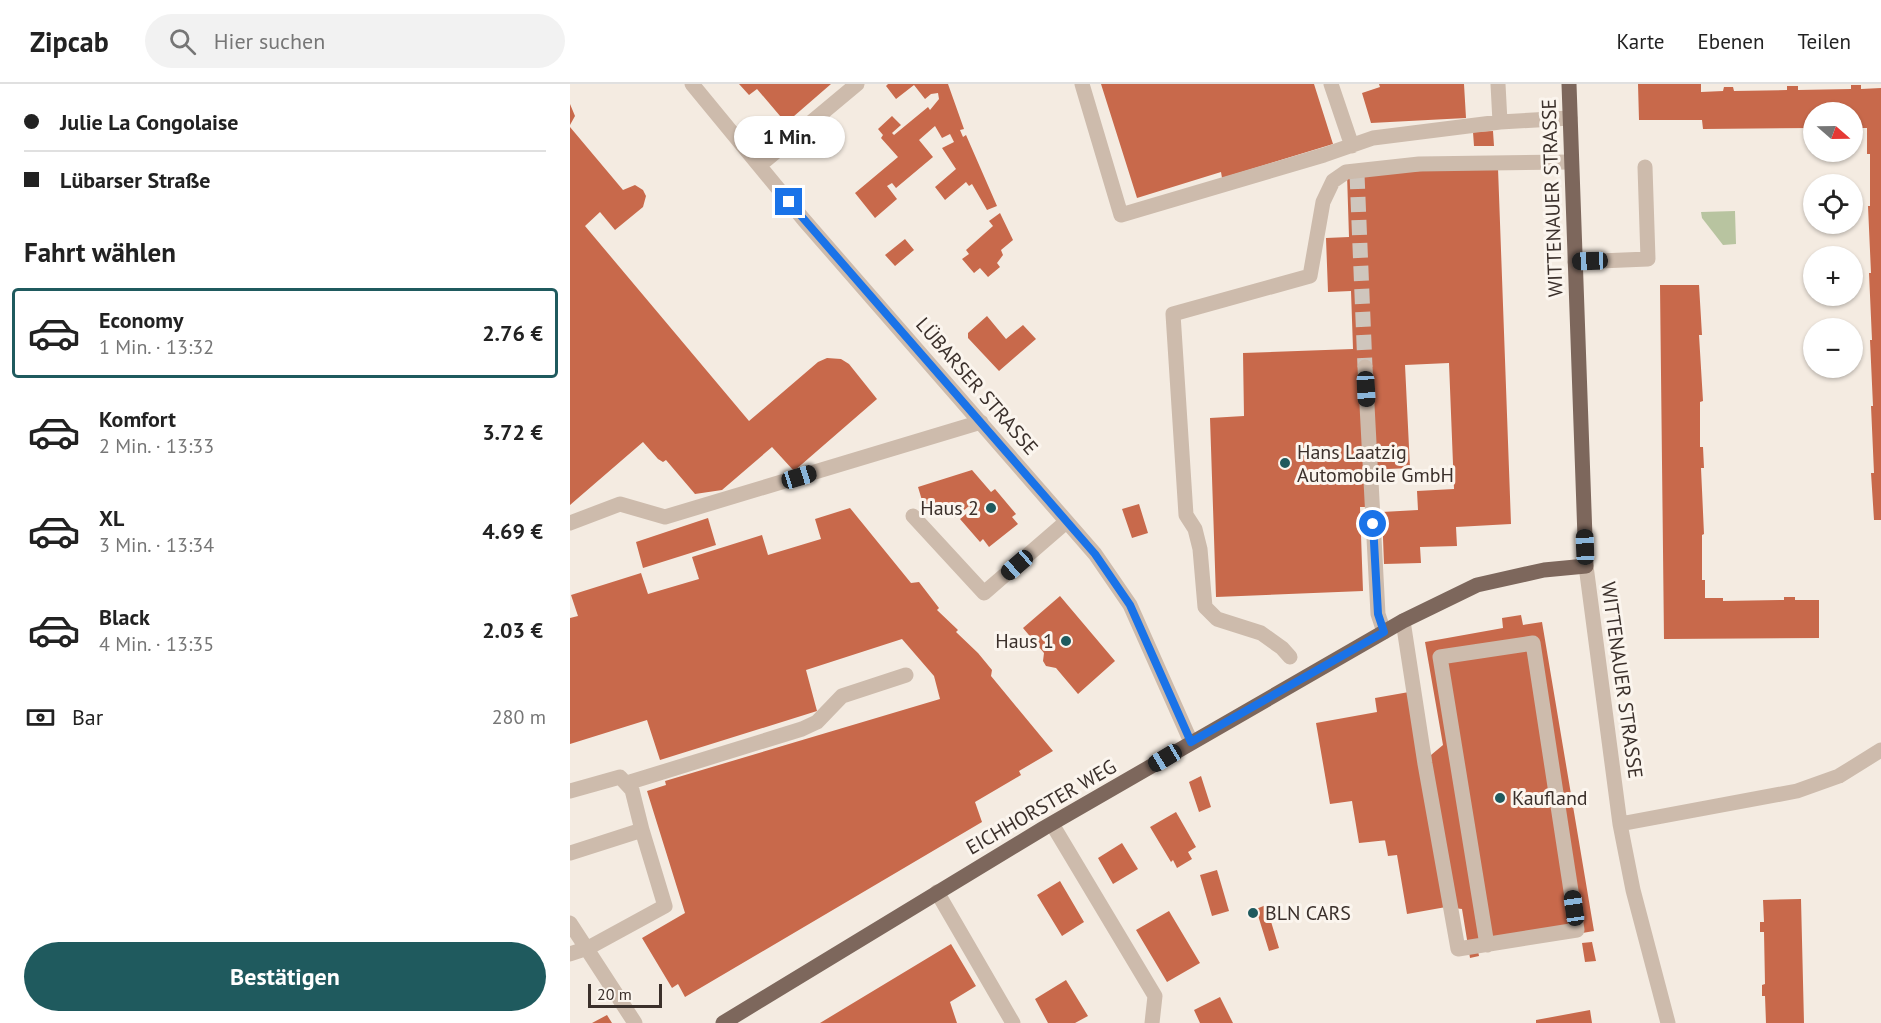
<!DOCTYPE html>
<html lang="de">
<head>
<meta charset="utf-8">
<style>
	:root { --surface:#fff; --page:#f2f2f2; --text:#222; --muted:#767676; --line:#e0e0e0; --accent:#1f5a5e }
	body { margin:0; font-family:"PT Sans",sans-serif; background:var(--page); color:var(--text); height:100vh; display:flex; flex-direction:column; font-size:22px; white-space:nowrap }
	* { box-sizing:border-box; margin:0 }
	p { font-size:20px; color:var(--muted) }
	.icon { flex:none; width:33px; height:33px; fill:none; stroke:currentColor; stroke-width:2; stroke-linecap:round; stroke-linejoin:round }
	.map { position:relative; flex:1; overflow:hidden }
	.drawer { display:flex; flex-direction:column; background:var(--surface); width:570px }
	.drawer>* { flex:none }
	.banner { display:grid; align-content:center; height:132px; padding:0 24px; background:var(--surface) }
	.needle { width:39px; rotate:110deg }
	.buttons { position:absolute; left:1233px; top:18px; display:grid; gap:12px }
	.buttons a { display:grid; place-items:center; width:60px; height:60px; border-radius:50%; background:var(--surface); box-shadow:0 2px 4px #0004; font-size:30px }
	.scale { position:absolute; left:18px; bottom:15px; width:74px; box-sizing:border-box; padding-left:6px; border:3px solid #3b302b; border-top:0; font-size:16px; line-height:21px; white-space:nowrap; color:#3b302b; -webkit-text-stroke:4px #fbf5ee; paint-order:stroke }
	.end { position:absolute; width:27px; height:27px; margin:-14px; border:8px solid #1a73e8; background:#fff; box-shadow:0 0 0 3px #fff }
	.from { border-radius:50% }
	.bubble { position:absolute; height:42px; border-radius:21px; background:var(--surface); box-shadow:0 2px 4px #0004; font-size:20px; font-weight:600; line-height:42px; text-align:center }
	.car { position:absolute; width:18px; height:36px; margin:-18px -9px; border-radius:8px; box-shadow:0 0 4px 2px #0007; background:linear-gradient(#222 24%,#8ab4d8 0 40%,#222 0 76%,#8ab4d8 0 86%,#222 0) }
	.banner b { display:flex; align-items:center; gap:21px; height:57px; font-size:22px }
	.banner b+b { border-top:2px solid var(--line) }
	.banner i { width:15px; height:15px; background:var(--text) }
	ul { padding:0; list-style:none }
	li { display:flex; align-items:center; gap:18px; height:90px; margin:0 12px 9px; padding:0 12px; border:3px solid transparent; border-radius:6px }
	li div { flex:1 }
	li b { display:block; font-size:22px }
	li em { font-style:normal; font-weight:600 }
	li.selected { border-color:var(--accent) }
	li>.icon { width:54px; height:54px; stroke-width:1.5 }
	h2 { padding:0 24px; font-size:27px; line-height:72px }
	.pay { display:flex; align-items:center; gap:15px; height:66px; padding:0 24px; font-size:22px }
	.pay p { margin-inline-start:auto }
	.action { display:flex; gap:12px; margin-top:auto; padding:12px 24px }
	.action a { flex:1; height:69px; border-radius:36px; background:var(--accent); color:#fff; font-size:24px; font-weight:600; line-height:69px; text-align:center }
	header { display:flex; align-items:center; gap:36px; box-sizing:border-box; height:84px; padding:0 30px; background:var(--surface); border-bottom:2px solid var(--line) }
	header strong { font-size:28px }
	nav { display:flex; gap:33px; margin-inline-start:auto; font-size:21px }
	.search { width:420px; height:54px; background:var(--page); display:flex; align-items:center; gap:15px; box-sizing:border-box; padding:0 21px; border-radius:33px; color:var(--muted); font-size:22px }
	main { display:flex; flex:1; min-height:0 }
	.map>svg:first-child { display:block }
	.green { fill:#b8c4a0 }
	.building { fill:#c8694b }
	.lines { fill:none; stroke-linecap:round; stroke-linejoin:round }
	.minor-tunnel { stroke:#cfc6bd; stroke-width:15; stroke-dasharray:15 8; stroke-linecap:butt }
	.minor { stroke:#cdbbac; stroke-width:15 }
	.major { stroke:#7d675c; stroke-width:15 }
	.route { stroke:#1a73e8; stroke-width:8 }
	.poi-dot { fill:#1f5a5e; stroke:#fbf5ee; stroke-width:2 }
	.labels { text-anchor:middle; stroke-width:6; stroke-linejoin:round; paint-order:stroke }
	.street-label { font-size:20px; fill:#3b302b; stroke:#fbf5ee }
	.poi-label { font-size:20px; fill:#3b302b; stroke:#fbf5ee; text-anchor:start }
</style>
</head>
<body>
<header>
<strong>Zipcab</strong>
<div class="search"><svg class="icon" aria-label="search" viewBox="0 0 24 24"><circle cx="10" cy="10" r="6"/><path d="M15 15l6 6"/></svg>Hier suchen</div>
<nav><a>Karte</a><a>Ebenen</a><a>Teilen</a></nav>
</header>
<main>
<section class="drawer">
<div class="banner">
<b><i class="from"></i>Julie La Congolaise</b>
<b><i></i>Lübarser Straße</b>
</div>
<h2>Fahrt wählen</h2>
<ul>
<li class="selected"><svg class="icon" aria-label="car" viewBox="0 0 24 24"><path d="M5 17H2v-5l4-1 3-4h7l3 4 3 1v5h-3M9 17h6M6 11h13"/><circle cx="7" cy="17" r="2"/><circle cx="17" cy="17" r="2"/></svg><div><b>Economy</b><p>1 Min. · 13:32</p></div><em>2.76 €</em></li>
<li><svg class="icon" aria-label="car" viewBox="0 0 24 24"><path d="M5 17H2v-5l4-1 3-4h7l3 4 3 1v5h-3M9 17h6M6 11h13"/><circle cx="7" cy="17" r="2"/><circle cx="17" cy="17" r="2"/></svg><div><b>Komfort</b><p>2 Min. · 13:33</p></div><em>3.72 €</em></li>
<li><svg class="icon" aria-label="car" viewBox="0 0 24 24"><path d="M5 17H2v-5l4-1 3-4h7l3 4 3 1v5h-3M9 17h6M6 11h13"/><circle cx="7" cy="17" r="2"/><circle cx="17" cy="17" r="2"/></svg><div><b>XL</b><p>3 Min. · 13:34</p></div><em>4.69 €</em></li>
<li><svg class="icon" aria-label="car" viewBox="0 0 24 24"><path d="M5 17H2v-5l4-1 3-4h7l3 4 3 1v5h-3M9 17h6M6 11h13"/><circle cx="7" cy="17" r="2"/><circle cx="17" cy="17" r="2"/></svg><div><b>Black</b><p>4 Min. · 13:35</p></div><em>2.03 €</em></li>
</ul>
<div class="pay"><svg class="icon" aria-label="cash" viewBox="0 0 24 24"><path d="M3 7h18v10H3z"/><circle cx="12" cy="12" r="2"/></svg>Bar<p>280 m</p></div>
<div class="action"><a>Bestätigen</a></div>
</section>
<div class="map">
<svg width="1311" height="939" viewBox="0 0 1311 939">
	<rect width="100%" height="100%" fill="#f4ebe1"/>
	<path class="green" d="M1165 127 1166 160 1153 161 1132 134 1131 128Z"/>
	<path class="building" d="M169 0H261L216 39 187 5 179 11Z
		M318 0H378L394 45 390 46 393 53 396 51 427 122 417 126 402 100 399 102 396 98 375 116 365 103 386 85 372 64 384 58 380 50 372 54 365 42 349 56 363 73 326 104 322 99 317 102 327 115 305 134 285 109 328 73 311 54 313 51 308 45 322 32 331 41 322 49 324 51 358 23 360 26 369 15 368 9 361 10 355 15 344 1 326 15 316 2Z
		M531 0H744L763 60 652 94 651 88 567 114Z
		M809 0H894L896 34 801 39 792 9 810 3Z
		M1068 0H1131V8L1153 7 1154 3H1163L1164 7 1217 6V2H1228V6L1281 5V1H1291V5L1311 4V436H1304L1301 389H1304L1301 322H1303L1300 256H1302L1299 189H1301L1298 122H1300V70H1297V44H1282V28H1244V44L1133 45 1132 36H1069Z
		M0 20 5 32 0 41Z
		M0 43 53 106 65 101 73 106 76 112 73 123 45 146 30 128 15 142 179 337 248 278 257 274 271 275 279 280 307 315 224 387 202 363 152 406 125 410 96 376 93 378 88 375 73 358 0 421Z
		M923 47 924 62H904L903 48Z
		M928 84 941 440 886 443 887 462 850 463 851 479 814 480 812 428 848 426 847 407 884 405 879 279 835 281 840 384 796 386 799 423H790L793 507 646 513 640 334 674 332 673 269 783 265 781 207 758 208 756 154 779 153 777 90Z
		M430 129 443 156 431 166 433 171 427 179 430 183 418 193 410 184 404 189 392 175 399 170 396 166 423 142 419 137Z
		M335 155 344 166 325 182 315 171Z
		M1090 201H1129L1132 251H1129L1133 317 1130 318V363H1133L1134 384H1131L1134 450 1132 451V496H1135V514H1153V517L1214 516V513H1225V516H1249V554L1094 555Z
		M417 232 436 255 453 241 466 255 429 287 398 254V249Z
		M402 386 421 408 425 405 446 430 442 433 448 440 419 463 413 455 410 458 390 435 402 425 399 422 385 434 371 418 354 423 348 403Z
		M569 420 578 449 562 454 552 425Z
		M280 424 341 499 349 498 369 524 367 526 388 546 386 548 408 569 422 586 421 592 483 667 449 687 451 691 405 718 412 738 115 913 108 900 102 904 72 854 115 829 77 707 96 701 95 697 370 615 364 592 332 555 236 586 247 627 90 676 77 636 0 660V534L8 532 1 511 71 489 78 510 129 495 122 473 192 451 198 471 251 455 245 435Z
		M138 434 146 461 73 484 66 458Z
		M490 512 545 577 508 610 486 584 476 582 473 577 474 569 453 544Z
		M951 531 953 541 972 538 1024 847 908 867 909 872 900 874 892 825 876 823 837 830 827 771 818 772 815 756H818L789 759 782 717 760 720 746 639 807 628 805 614 839 608 861 671 873 661 855 558 933 544 932 534Z
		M631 692 641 723 629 728 619 698Z
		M606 728 626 763 618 768 622 775 607 784 603 776 601 778 580 743Z
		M552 759 568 785 543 800 528 774Z
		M647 786 659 827 642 832 630 791Z
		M490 797 514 838 492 852 467 811Z
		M1231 815 1234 939H1196L1195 912H1192V901L1195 900 1194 848H1190V838H1194L1193 816Z
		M696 821 709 864 699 867 686 825Z
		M599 827 630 879 597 898 566 846Z
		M1022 858 1026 877 1015 878 1012 859Z
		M381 860 406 902 380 918 387 939H250Z
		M496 896 518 932 505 939H478L465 915Z
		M650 913 663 939H630L624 926Z
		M1020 926 1022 939H966V936Z
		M37 931 42 939H22Z"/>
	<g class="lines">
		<path class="minor-tunnel" d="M787 90 795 283"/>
		<path class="minor" d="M122 0 234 136 525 470 560 521 621 658
			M512 0 551 131 754 71 803 54 930 38 1000 34
			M761 0 782 62
			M928 0 930 38
			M190 81 287 0
			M1005 178 1078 175 1075 83
			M795 283 808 530 814 548
			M343 432 414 509 496 438
			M0 439 50 420 95 433 411 338
			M1016 482 1050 740 1063 806 1098 939
			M833 537 855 680 888 865 1007 846 963 559 870 573 917 861
			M720 573 712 564 691 549 647 535 635 523 630 465 625 445 616 431 603 230 740 192 753 118 763 97 776 88 849 80 1001 78
			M57 699 232 645 247 638 272 612 336 591
			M0 707 50 693 62 706 72 746
			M482 740 585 912 582 939
			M1050 740 1227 707 1269 692 1311 666
			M0 769 72 746 95 822 18 864 0 870
			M367 808 443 939
			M0 839 65 939"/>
		<path class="major" d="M153 939 474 744 833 537 907 501 974 486 1016 482 999 0"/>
	</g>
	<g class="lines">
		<path class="route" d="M219 118 525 470 560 521 621 658 814 548 808 530 803 440"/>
	</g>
	<g class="poi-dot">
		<circle cx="715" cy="379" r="6"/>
		<circle cx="421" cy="424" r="6"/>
		<circle cx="496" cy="557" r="6"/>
		<circle cx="930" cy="714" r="6"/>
		<circle cx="683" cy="829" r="6"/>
	</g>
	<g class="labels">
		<g class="street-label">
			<text transform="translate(982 114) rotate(-92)" y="7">WITTENAUER STRASSE</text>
			<text transform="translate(407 302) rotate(49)" y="7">LÜBARSER STRASSE</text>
			<text transform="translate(1052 596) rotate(82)" y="7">WITTENAUER STRASSE</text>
			<text transform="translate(471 723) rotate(-30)" y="7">EICHHORSTER WEG</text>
		</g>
		<g class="poi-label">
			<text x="727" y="375">Hans Laatzig<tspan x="727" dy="23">Automobile GmbH</tspan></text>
			<text x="409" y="431" text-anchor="end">Haus 2</text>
			<text x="484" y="564" text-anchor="end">Haus 1</text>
			<text x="942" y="721">Kaufland</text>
			<text x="695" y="836">BLN CARS</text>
		</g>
	</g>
</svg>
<div class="buttons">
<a><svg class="needle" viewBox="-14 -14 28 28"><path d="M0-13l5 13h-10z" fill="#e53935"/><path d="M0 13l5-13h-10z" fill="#767676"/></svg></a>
<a><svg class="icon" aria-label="locate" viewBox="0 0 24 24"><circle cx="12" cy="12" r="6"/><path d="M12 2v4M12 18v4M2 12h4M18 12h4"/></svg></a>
<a>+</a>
<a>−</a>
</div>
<div class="scale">20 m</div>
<i class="end from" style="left:803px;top:440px"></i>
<i class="end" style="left:219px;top:118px"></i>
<div class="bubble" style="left:164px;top:32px;width:111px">1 Min.</div>
<i class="car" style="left:1020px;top:177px;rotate:268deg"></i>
<i class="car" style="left:796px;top:305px;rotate:177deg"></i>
<i class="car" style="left:229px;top:393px;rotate:73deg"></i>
<i class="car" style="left:1015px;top:463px;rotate:358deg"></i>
<i class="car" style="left:447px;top:481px;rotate:229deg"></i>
<i class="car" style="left:595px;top:674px;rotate:239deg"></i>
<i class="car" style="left:1004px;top:824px;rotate:352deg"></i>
</div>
</main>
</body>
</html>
